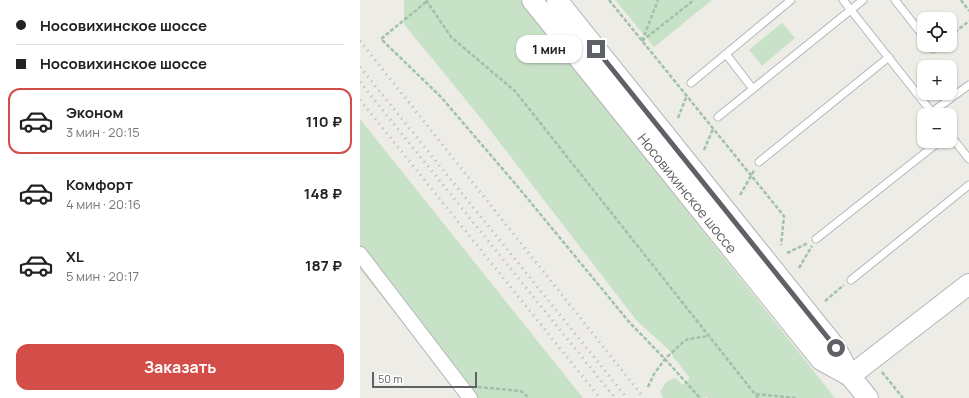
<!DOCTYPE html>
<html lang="ru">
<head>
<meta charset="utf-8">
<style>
	:root { --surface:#fff; --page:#f6f6f6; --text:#222; --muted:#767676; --line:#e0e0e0; --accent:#d34e48 }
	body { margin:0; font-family:Manrope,sans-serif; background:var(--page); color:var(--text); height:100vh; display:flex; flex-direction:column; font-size:15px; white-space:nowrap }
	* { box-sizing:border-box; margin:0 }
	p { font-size:13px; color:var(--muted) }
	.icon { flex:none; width:22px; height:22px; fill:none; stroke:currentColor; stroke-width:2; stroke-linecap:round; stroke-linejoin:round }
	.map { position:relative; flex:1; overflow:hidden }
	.panel { display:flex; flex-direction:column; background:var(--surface); width:360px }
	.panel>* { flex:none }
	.guide { display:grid; align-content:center; height:88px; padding:0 16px; background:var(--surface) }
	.controls { position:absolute; left:557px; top:12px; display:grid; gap:8px }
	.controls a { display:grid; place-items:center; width:40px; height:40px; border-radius:8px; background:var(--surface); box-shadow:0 1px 3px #0004; font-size:20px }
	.scale { position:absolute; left:12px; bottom:10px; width:105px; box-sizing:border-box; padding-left:4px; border:2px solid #5e6165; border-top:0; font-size:11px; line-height:14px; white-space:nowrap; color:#5e6165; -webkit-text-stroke:3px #fff; paint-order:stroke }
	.end { position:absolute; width:18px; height:18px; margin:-9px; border:5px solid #5e6165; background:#fff; box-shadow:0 0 0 2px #fff }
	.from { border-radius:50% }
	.bubble { position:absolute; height:28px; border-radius:12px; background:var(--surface); box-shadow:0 1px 3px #0004; font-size:13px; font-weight:700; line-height:28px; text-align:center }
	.guide b { display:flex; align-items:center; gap:14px; height:38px; font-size:15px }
	.guide b+b { border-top:1px solid var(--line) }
	.guide i { width:10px; height:10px; background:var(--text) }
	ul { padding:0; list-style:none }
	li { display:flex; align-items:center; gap:12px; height:66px; margin:0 8px 6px; padding:0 8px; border:2px solid transparent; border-radius:12px }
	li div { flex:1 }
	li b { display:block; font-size:15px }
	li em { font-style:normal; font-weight:700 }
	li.current { border-color:var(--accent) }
	li>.icon { width:36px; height:36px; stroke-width:1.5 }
	.button { display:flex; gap:8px; margin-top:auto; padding:8px 16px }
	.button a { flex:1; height:46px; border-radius:12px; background:var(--accent); color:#fff; font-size:16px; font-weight:700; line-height:46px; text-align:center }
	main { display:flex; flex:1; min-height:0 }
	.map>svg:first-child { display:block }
	.green { fill:#c7e2c6 }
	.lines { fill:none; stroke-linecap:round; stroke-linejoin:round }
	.lane-casing { stroke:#b3b6b9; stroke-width:9 }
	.street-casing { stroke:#b3b6b9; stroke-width:16 }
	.secondary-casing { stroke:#b3b5b9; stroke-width:22 }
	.path { stroke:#a0c2a9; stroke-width:2.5; stroke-dasharray:4 2; stroke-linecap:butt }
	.lane { stroke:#fff; stroke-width:7 }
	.street { stroke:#fff; stroke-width:14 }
	.secondary { stroke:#fff; stroke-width:20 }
	.rail { stroke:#b4b5b5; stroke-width:3; stroke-dasharray:1 5; stroke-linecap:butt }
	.route { stroke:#5e6165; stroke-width:5 }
	.labels { text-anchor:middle; stroke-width:3; stroke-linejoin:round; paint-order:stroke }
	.street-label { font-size:14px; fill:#5e6165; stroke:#fff }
</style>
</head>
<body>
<main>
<section class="panel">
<div class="guide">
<b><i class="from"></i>Носовихинское шоссе</b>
<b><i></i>Носовихинское шоссе</b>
</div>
<ul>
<li class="current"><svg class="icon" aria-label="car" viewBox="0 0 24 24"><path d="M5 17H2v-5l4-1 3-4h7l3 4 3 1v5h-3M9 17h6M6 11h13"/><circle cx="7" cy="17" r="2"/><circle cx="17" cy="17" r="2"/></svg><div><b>Эконом</b><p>3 мин · 20:15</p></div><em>110 ₽</em></li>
<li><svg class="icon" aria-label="car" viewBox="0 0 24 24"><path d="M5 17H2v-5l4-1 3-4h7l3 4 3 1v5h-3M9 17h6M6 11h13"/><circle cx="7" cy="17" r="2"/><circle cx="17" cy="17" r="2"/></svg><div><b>Комфорт</b><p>4 мин · 20:16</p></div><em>148 ₽</em></li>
<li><svg class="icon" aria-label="car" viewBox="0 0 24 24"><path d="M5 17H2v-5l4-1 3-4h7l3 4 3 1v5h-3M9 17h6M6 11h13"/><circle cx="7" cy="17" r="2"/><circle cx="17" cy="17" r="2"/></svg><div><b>XL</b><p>5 мин · 20:17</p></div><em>187 ₽</em></li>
</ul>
<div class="button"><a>Заказать</a></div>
</section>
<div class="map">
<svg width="609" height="398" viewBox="0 0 609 398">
	<rect width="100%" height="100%" fill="#eeece6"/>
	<path class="green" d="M44 0H160L475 398H348L346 396 344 398H303L300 392 306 382 315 378 323 385 330 378 313 357 309 350 277 321 127 126 44 24Z
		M255 0H352L294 47Z
		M422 23 435 38 402 66 389 50Z
		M0 119 223 398H103L0 269Z"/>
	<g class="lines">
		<defs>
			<path id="lane" d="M483 0 574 115
				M535 0 564 37
				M570 45 573 49
				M366 54 393 89
				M331 83 431 0
				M572 112 609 85
				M358 117 503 0
				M590 135 609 159
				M399 162 529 57
				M456 239 580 141
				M491 280 609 185"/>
			<path id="street" d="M0 254 110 398"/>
			<g id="secondary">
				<path id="s1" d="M172 0 461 360 490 376"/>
				<path d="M197 0 476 348 490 376 508 398"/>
				<path d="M490 376 609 284"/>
			</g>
		</defs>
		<use href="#lane" class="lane-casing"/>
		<use href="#street" class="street-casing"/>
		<use href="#secondary" class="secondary-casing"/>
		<path class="path" d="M66 0 91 37 155 91 398 398
			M249 0 424 216 421 245
			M601 0 609 11
			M66 2 21 39 81 97 158 187 270 323 305 359 340 398
			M590 36 609 21
			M282 41 334 0
			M282 41 298 0
			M318 118 327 95
			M344 150 353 129
			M380 195 395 169
			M427 253 448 243
			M439 268 452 246
			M465 301 484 285
			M522 372 543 398
			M118 387 161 391 169 398
			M288 387 294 374 305 359 322 343 328 339 349 336
			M396 394 437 398"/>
		<use href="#lane" class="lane"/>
		<use href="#street" class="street"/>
		<use href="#secondary" class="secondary"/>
		<path class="rail" d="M0 41 284 398
			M0 67 267 398
			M0 82 255 398
			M0 100 240 398"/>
	</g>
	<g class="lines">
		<path class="route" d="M236 49 476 348"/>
	</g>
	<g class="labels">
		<g class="street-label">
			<text dy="5" stroke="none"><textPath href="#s1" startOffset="248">Носовихинское шоссе</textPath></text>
		</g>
	</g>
</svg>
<div class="controls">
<a><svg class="icon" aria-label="locate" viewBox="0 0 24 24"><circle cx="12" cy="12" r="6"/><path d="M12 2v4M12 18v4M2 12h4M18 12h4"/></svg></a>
<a>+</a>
<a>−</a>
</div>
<div class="scale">50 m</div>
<i class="end from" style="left:476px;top:348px"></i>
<i class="end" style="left:236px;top:49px"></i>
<div class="bubble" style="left:156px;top:35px;width:66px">1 мин</div>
</div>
</main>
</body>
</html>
